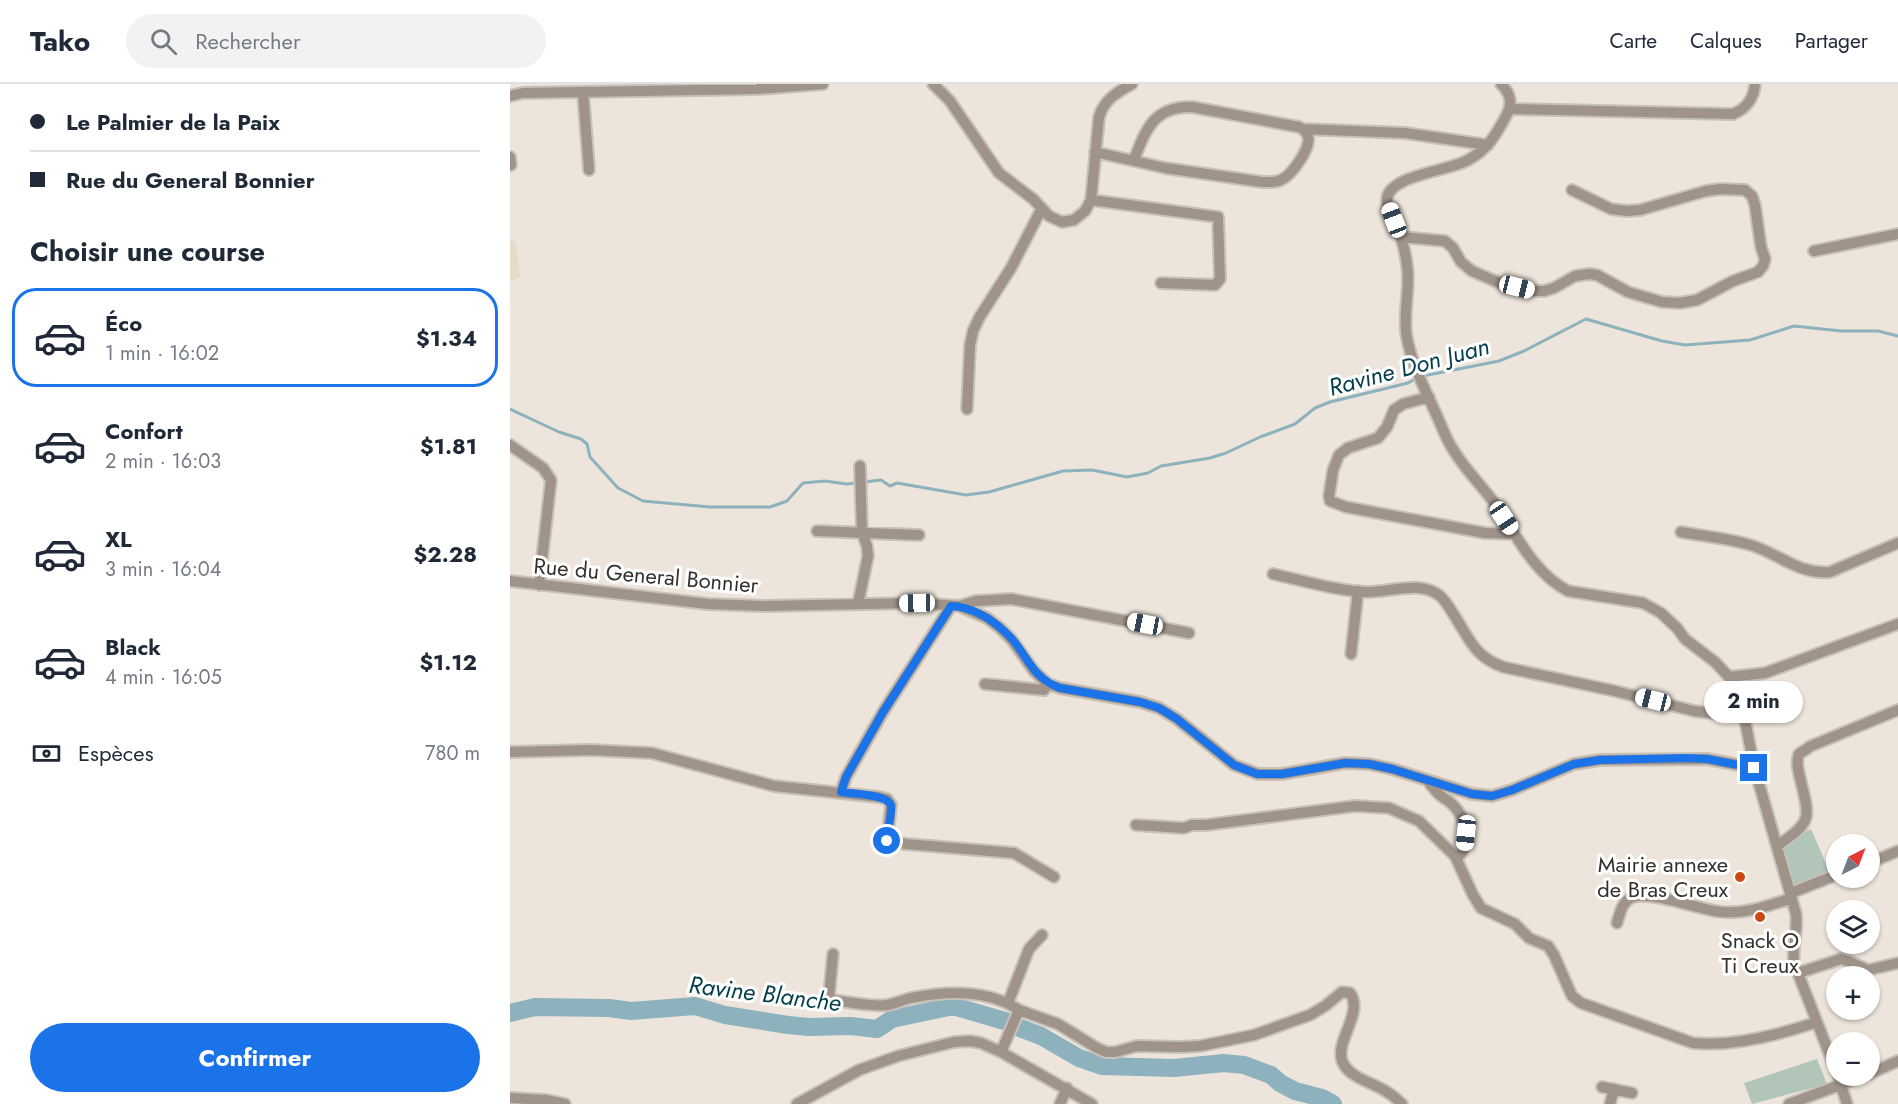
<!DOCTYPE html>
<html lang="fr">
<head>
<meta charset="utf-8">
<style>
	:root { --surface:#fff; --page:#f2f2f3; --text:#1f2937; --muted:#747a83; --line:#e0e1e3; --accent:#1a73e8 }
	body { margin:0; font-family:Jost,sans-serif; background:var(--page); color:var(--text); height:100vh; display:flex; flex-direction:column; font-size:22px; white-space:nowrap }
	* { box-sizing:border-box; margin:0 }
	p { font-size:20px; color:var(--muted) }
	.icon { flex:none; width:33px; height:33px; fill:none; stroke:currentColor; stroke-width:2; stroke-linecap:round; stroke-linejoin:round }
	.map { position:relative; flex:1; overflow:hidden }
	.details { display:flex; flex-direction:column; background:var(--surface); width:510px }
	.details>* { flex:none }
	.hud { display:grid; align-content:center; height:132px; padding:0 30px; background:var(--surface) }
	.needle { width:39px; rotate:42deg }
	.fabs { position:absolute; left:1316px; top:750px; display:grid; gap:12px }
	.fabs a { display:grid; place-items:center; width:54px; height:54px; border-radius:50%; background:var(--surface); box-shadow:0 2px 4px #0004; font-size:30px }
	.end { position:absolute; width:27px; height:27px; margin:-14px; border:8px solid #1a73e8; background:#fff; box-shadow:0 0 0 3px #fff }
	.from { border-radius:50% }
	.bubble { position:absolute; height:42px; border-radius:21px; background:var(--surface); box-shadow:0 2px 4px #0004; font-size:20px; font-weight:700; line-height:42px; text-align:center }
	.car { position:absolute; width:18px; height:36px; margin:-18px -9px; border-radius:8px; box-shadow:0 0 4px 2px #0007; background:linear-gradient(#fff 24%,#345 0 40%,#fff 0 76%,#345 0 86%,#fff 0) }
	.hud b { display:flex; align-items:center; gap:21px; height:57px; font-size:22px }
	.hud b+b { border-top:2px solid var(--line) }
	.hud i { width:15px; height:15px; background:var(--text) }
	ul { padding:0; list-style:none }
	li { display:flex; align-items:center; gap:18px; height:99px; margin:0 12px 9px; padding:0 18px; border:3px solid transparent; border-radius:24px }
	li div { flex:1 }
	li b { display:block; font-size:22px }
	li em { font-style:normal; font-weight:700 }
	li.active { border-color:var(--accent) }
	li>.icon { width:54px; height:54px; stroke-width:1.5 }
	h2 { padding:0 30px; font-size:27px; line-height:72px }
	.pay { display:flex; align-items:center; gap:15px; height:66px; padding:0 30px; font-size:22px }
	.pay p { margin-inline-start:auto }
	.action { display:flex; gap:12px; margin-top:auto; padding:12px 30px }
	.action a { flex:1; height:69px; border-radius:36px; background:var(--accent); color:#fff; font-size:24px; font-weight:700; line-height:69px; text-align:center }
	header { display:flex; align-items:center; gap:36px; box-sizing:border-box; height:84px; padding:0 30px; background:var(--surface); border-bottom:2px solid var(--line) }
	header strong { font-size:28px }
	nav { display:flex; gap:33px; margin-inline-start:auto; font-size:21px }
	.search { width:420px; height:54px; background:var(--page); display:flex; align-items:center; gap:15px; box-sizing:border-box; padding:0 21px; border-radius:33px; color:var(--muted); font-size:22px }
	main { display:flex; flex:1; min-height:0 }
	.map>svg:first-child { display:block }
	.built { fill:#e6daca }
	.green { fill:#b2c5b9 }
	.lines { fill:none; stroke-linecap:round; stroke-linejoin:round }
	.stream { stroke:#8db2bd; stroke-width:3 }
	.river { stroke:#8db2bd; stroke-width:18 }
	.minor-casing { stroke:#c8c1b8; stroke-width:14 }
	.minor { stroke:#9f938a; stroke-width:10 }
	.route { stroke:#1a73e8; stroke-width:8 }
	.poi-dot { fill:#cd4711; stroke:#fff; stroke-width:2 }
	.labels { text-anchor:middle; stroke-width:6; stroke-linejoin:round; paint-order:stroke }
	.street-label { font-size:22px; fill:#34312d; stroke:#fff }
	.poi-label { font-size:22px; fill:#34312d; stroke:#fff; text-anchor:end }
	.water-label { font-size:24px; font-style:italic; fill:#023e4a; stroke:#fff }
</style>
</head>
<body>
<header>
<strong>Tako</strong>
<div class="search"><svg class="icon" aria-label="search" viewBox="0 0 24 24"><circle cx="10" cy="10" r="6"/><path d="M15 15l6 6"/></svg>Rechercher</div>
<nav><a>Carte</a><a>Calques</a><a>Partager</a></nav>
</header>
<main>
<section class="details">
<div class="hud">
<b><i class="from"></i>Le Palmier de la Paix</b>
<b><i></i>Rue du General Bonnier</b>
</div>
<h2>Choisir une course</h2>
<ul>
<li class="active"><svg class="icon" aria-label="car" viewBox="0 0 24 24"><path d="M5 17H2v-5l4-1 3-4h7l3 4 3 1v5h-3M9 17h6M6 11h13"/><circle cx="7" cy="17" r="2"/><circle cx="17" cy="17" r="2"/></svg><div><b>Éco</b><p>1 min · 16:02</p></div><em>$1.34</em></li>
<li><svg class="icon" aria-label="car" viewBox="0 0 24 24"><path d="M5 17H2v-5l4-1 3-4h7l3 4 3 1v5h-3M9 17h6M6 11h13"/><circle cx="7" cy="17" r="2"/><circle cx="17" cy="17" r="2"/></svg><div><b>Confort</b><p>2 min · 16:03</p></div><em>$1.81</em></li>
<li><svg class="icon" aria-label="car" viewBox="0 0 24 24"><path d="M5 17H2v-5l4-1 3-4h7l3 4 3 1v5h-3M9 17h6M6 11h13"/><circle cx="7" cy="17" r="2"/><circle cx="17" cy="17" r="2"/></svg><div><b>XL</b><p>3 min · 16:04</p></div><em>$2.28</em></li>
<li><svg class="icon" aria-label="car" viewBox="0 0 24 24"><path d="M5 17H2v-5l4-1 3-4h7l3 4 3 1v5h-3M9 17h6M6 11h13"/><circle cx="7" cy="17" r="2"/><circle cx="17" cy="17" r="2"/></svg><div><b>Black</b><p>4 min · 16:05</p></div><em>$1.12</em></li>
</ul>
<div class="pay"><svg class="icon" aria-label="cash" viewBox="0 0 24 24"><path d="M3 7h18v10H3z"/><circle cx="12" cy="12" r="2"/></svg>Espèces<p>780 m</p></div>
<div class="action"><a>Confirmer</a></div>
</section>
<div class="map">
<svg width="1388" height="1020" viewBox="0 0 1388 1020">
	<rect width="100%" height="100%" fill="#ede5db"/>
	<path class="built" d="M0 155 6 159 10 193 0 198Z"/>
	<path class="green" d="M1301 745 1321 791 1286 806 1268 761Z
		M1307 975 1317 1000 1242 1020 1234 999Z"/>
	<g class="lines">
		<path class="stream" d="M913 292 989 277 1014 267 1076 235 1152 257 1175 261 1240 256 1284 242 1331 247H1368L1388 252
			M0 325 49 348 71 355 77 360 80 373 108 404 133 417 200 423H260L277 417 293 399 315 397 337 400 348 399
			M354 398 371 396 380 402 387 399 456 411 479 408 553 387 582 386 617 393 638 389 651 382 700 374 716 369 750 353 785 340 805 324 820 318 898 299 907 294"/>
		<path class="river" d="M0 929 25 923 99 924 121 927 185 922 215 931 278 941 299 943 341 942 367 945 382 935 443 922 498 938
			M510 944 531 952 569 974 592 982 664 984 714 979 734 981 761 991 770 999 785 1007 812 1014 823 1020"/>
		<defs>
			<path id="minor" d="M423 0 440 17 489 89 523 115 539 132 552 138 564 136 575 127 581 116 589 33C594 16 607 8 622 0
				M991 0C1001 10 1003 20 996 32 986 51 977 66 958 76 940 87 877 91 877 116 877 125 886 142 890 150 893 160 896 171 897 181 901 205 892 230 897 254 902 281 915 305 926 330 932 342 936 356 944 367 955 385 970 400 983 417 1005 448 1023 489 1058 507L1133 519 1151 529 1167 544 1175 555 1205 578 1219 593 1230 611 1244 682 1286 830C1288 847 1282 862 1284 879L1326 987
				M73 8 79 86
				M0 12 13 9 247 5 313 0
				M1000 25 1223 30C1236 25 1244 14 1245 0
				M793 45 895 49 978 61
				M585 68 655 84 752 98C758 98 765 99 771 96 782 91 801 64 798 53 797 47 793 45 789 43L682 23C644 22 636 45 624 76
				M0 73 1 81
				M581 116 708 133 710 195 705 201 651 199
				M891 153 935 157 943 164 951 178 962 187 992 200 1021 207H1034L1044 204 1065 192 1079 190 1087 191 1118 208 1152 218 1170 219 1187 216 1223 197 1248 188 1253 182 1255 175 1251 163 1245 121 1242 112 1235 106 1210 105 1196 107 1130 126 1117 127 1101 125 1062 106
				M1304 167 1388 150
				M919 313 893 320 884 326 877 343 868 354 838 364 829 371 823 386 819 412 820 417 836 423 975 449 1005 450
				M457 325 460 261 463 247 469 234 501 184 532 124
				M0 361 33 384 41 396 29 501
				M307 447 409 451
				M1171 448C1193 452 1215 454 1237 460 1266 467 1287 491 1320 488L1388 459
				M763 490C791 496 831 508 858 508 881 508 911 496 930 512 936 517 940 525 944 531 960 556 964 572 993 583L1105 607 1184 627 1218 631 1232 624
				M0 497 198 520 254 522 407 519 449 522 477 534 490 544 502 556 524 587 538 600 550 604 630 618 649 624 667 635 724 681 748 690H772L835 679 859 680 882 685 962 710 982 712 1002 706 1064 680 1090 676 1197 675 1244 684
				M348 520 358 472 357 462 352 449 350 382
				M450 522 466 517 501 515 679 549
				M841 570 848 507
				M1219 593 1255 589 1388 540
				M475 600 534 606 538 600
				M0 668 80 666 142 669 264 702 369 713 377 715 381 721 377 757 396 760 504 769 544 793
				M331 708 336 693 373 628 441 522
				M626 741 674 744 682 741H696L845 722 879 724 909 737 945 772H949C962 758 955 732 942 720 938 716 933 714 930 711 925 707 921 701 917 696
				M1267 762C1303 737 1300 735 1290 694 1288 685 1286 678 1289 670L1301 662 1388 626
				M945 772 963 811 971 824 1005 840 1019 854 1038 862 1044 871 1062 912 1071 919 1183 959C1222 963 1269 951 1307 938
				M1359 779 1388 767
				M1281 809 1326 791
				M1107 839C1110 829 1112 817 1123 813 1140 807 1186 824 1205 827 1231 832 1258 822 1282 814
				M323 870 319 912 323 916C337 918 365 923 378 921 386 919 393 916 401 914 436 907 478 905 509 926
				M1288 889 1331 875 1338 877 1358 886 1388 879
				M498 919 519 865 532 851
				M491 968 509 926 548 940 587 964 596 968H605L627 962 670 963 690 962 744 951 800 931 815 922 832 908 840 909C855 930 821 960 834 981 843 995 864 999 877 1008 883 1011 887 1016 892 1020
				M1359 990 1388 977
				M1329 995 1337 1020
				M1092 1003 1122 1009
				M0 1014 36 1016 55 1020
				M287 1020 349 986 388 972 444 958 460 957 471 959 491 968 582 1020
				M550 1020 557 1004
				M1100 1020 1104 1005
				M1279 1020 1354 992"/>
		</defs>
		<use href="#minor" class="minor-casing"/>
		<use href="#minor" class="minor"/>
	</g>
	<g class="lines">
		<path class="route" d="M377 757C377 746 382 732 381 722 379 710 342 710 331 708L336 693 373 628 441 522C465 523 486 538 502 555 519 575 523 594 550 604L630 618 649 624 667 635 724 681 747 690H772L835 679 859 680 882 685 962 710 982 712 1002 706 1064 680 1090 676 1177 674 1197 675 1244 684"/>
	</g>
	<g class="poi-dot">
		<circle cx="1230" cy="793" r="6"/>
		<circle cx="1250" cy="833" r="6"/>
	</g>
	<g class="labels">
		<g class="street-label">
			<text transform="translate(136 491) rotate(5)" y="8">Rue du General Bonnier</text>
		</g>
		<g class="poi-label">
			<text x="1218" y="788">Mairie annexe<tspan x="1218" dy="25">de Bras Creux</tspan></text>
			<text x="1250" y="864" text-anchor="middle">Snack O<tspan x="1250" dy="25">Ti Creux</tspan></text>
		</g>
		<g class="water-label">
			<text transform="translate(899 283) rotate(-15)" y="8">Ravine Don Juan</text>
			<text transform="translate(255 910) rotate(7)" y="8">Ravine Blanche</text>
		</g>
	</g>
</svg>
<div class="fabs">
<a><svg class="needle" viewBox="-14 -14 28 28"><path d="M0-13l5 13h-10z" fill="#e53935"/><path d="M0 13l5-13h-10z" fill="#747a83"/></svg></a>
<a><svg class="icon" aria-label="layers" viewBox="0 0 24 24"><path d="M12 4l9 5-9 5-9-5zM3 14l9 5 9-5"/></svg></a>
<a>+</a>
<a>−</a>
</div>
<i class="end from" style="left:377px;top:757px"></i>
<i class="end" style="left:1244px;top:684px"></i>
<div class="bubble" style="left:1194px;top:597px;width:99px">2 min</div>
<i class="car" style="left:884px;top:136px;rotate:339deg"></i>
<i class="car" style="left:1007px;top:203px;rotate:104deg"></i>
<i class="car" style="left:994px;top:434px;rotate:146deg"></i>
<i class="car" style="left:407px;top:519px;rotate:269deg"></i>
<i class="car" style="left:635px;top:540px;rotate:281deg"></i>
<i class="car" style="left:1143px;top:616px;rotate:284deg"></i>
<i class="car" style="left:956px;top:749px;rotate:186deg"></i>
</div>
</main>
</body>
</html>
